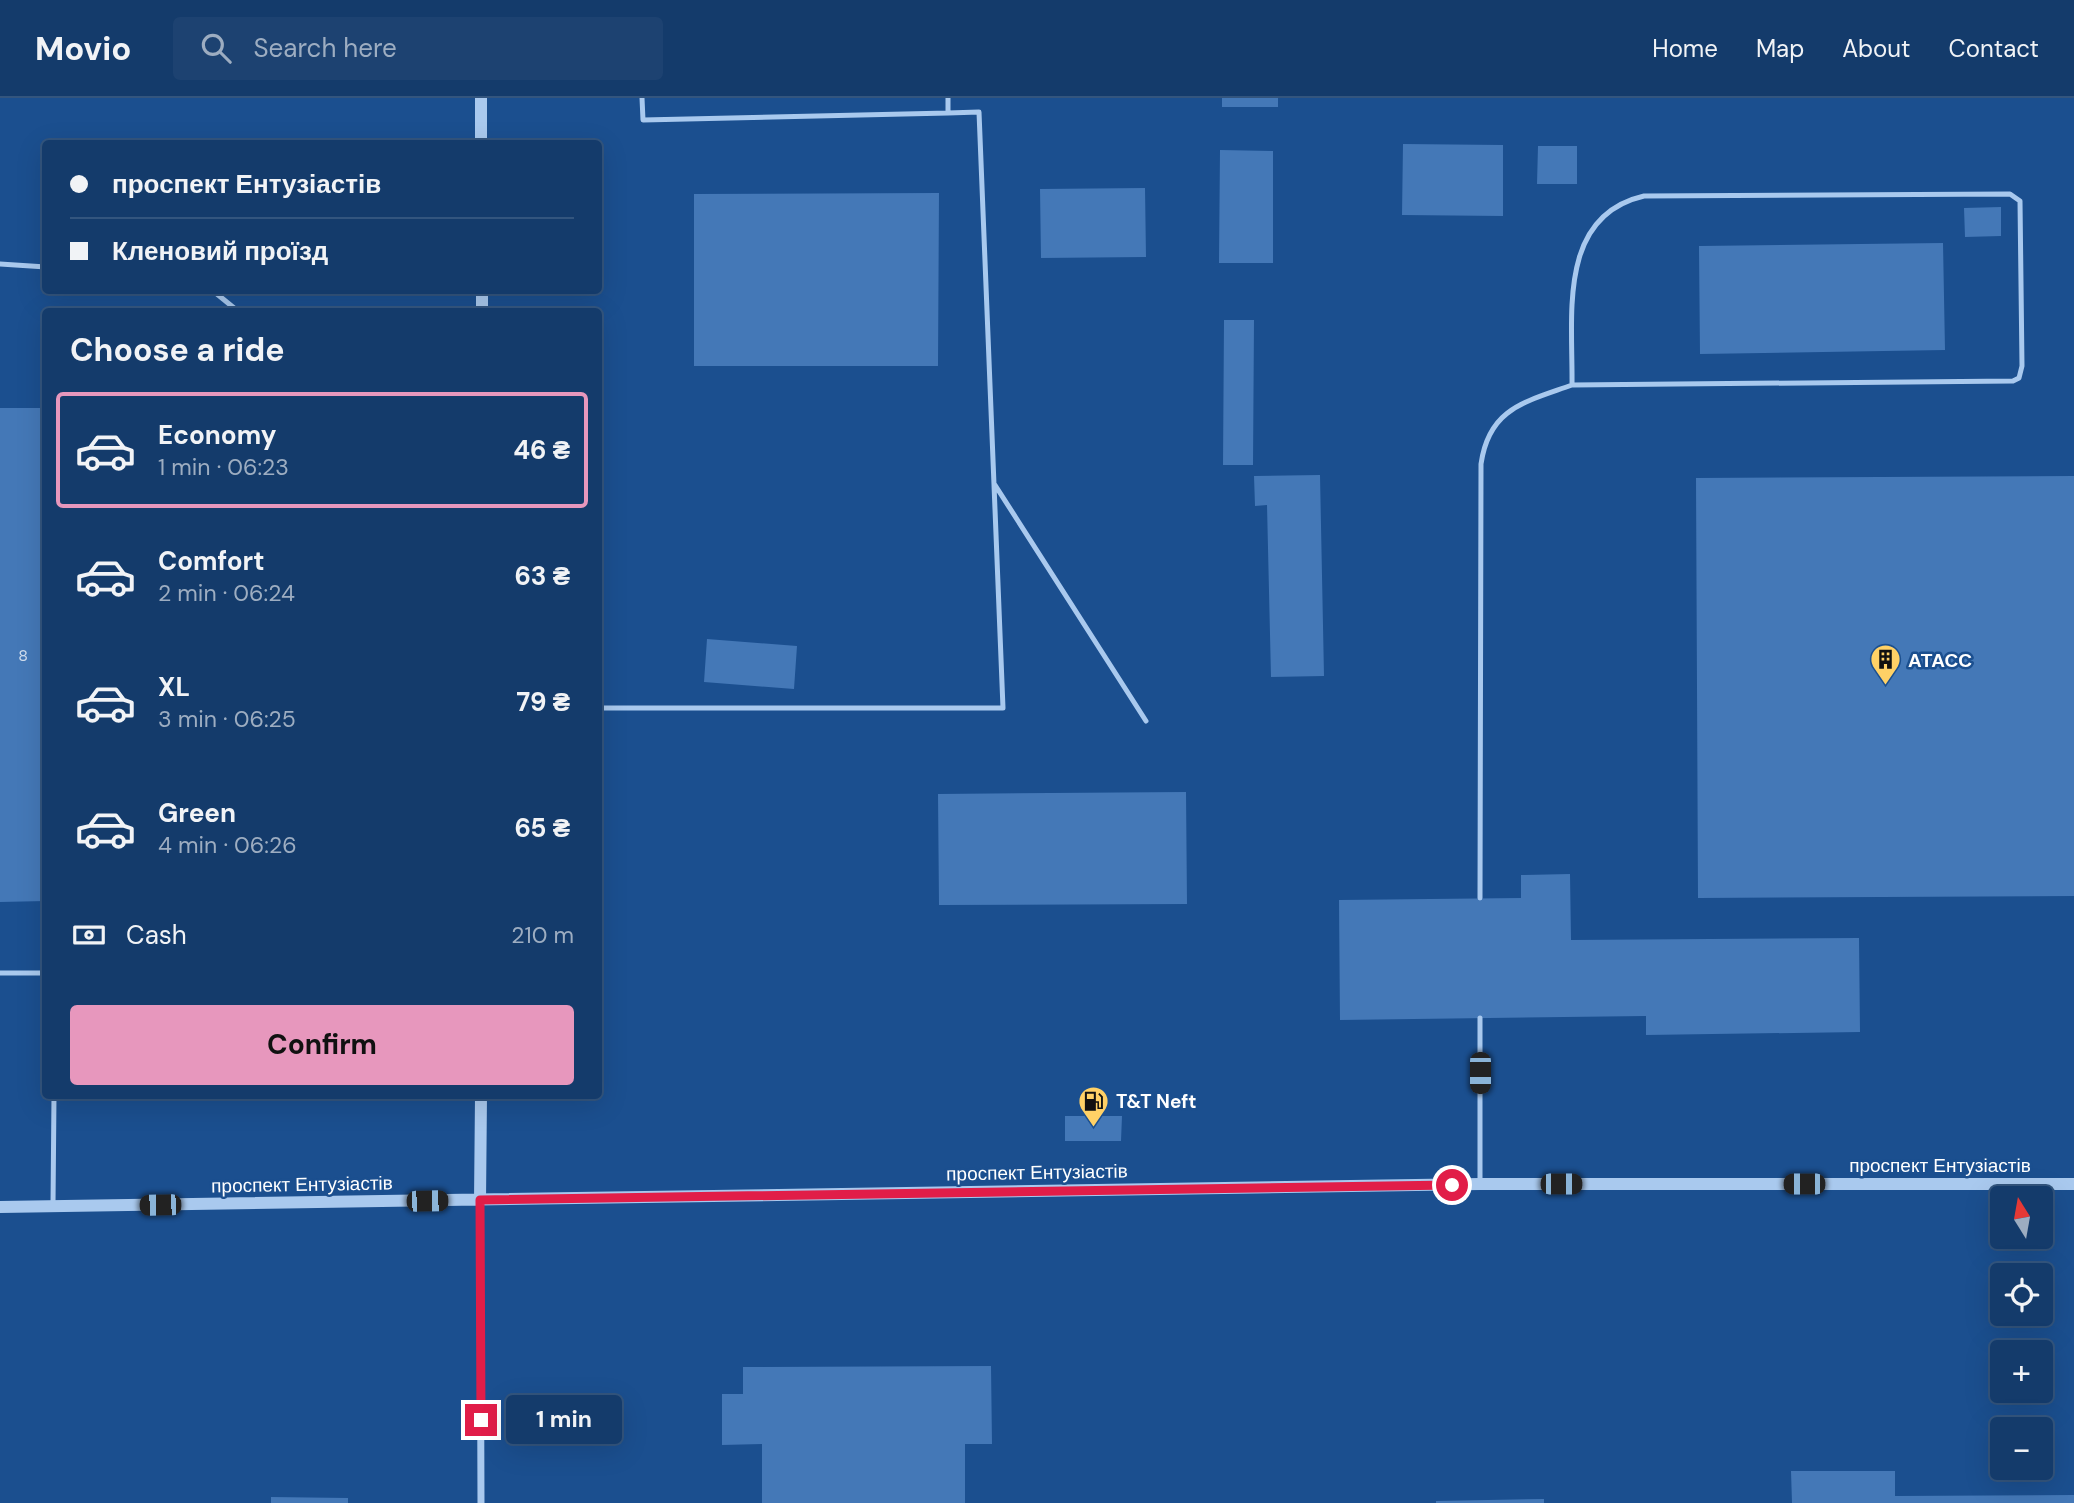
<!DOCTYPE html>
<html lang="en">
<head>
<meta charset="utf-8">
<style>
	:root { --surface:#143b6b; --page:#1d4271; --text:#f1f3f6; --muted:#9dadc1; --line:#33557e; --accent:#e797bd }
	body { margin:0; font-family:"DM Sans",sans-serif; background:var(--page); color:var(--text); height:100vh; display:flex; flex-direction:column; font-size:26px; white-space:nowrap }
	* { box-sizing:border-box; margin:0 }
	p { font-size:23px; color:var(--muted) }
	.icon { flex:none; width:38px; height:38px; fill:none; stroke:currentColor; stroke-width:2; stroke-linecap:round; stroke-linejoin:round }
	.map { position:relative; flex:1; overflow:hidden }
	.side { position:absolute; left:42px; top:210px; width:560px; height:791px; display:flex; flex-direction:column; background:var(--surface); border-radius:7px; box-shadow:0 7px 28px #0002,0 0 0 2px var(--line) }
	.side>* { flex:none }
	.guide { position:absolute; left:42px; top:42px; width:560px; height:154px; border-radius:7px; box-shadow:0 7px 28px #0002,0 0 0 2px var(--line); display:grid; align-content:center; height:154px; padding:0 28px; background:var(--surface) }
	.needle { width:46px; rotate:349deg }
	.fabs { position:absolute; left:1990px; top:1088px; display:grid; gap:14px }
	.fabs a { display:grid; place-items:center; width:63px; height:63px; border-radius:7px; background:var(--surface); box-shadow:0 7px 28px #0002,0 0 0 2px var(--line); font-size:35px }
	.end { position:absolute; width:32px; height:32px; margin:-16px; border:9px solid #e11d48; background:#fff; box-shadow:0 0 0 4px #fff }
	.from { border-radius:50% }
	.bubble { position:absolute; height:49px; border-radius:7px; background:var(--surface); box-shadow:0 7px 28px #0002,0 0 0 2px var(--line); font-size:23px; font-weight:700; line-height:49px; text-align:center }
	.car { position:absolute; width:21px; height:42px; margin:-21px -10px; border-radius:9px; box-shadow:0 0 5px 2px #0007; background:linear-gradient(#222 24%,#8ab4d8 0 40%,#222 0 76%,#8ab4d8 0 86%,#222 0) }
	.guide b { display:flex; align-items:center; gap:24px; height:66px; font-size:26px }
	.guide b+b { border-top:2px solid var(--line) }
	.guide i { width:18px; height:18px; background:var(--text) }
	ul { padding:0; list-style:none }
	li { display:flex; align-items:center; gap:21px; height:116px; margin:0 14px 10px; padding:0 14px; border:4px solid transparent; border-radius:7px }
	li div { flex:1 }
	li b { display:block; font-size:26px }
	li em { font-style:normal; font-weight:700 }
	li.selected { border-color:var(--accent) }
	li>.icon { width:63px; height:63px; stroke-width:1.5 }
	h2 { padding:0 28px; font-size:32px; line-height:84px }
	.pay { display:flex; align-items:center; gap:18px; height:77px; padding:0 28px; font-size:26px }
	.pay p { margin-inline-start:auto }
	.primary-button { display:flex; gap:14px; margin-top:auto; padding:14px 28px }
	.primary-button a { flex:1; height:80px; border-radius:7px; background:var(--accent); color:#111; font-size:28px; font-weight:700; line-height:80px; text-align:center }
	header { display:flex; align-items:center; gap:42px; box-sizing:border-box; height:98px; padding:0 35px; background:var(--surface); border-bottom:2px solid var(--line) }
	header strong { font-size:33px }
	nav { display:flex; gap:38px; margin-inline-start:auto; font-size:24px }
	.search { width:490px; height:63px; background:var(--page); display:flex; align-items:center; gap:18px; box-sizing:border-box; padding:0 24px; border-radius:7px; color:var(--muted); font-size:26px }
	.map>svg:first-child { display:block }
	.building { fill:#4478b7 }
	.lines { fill:none; stroke-linecap:round; stroke-linejoin:round }
	.service { stroke:#a9c9ee; stroke-width:5 }
	.minor { stroke:#a9c9ee; stroke-width:7 }
	.tertiary { stroke:#a9c9ee; stroke-width:12 }
	.route { stroke:#e11d48; stroke-width:9 }
	.labels { text-anchor:middle; stroke-width:5; stroke-linejoin:round; paint-order:stroke }
	.number-label { font-size:16px; fill:#d0dded }
	.poi-label { font-size:19px; font-weight:bold; fill:#fff; stroke:#1b4f8f; text-anchor:start }
	.street-label { font-size:19px; fill:#fff; stroke:#1b4f8f }
</style>
</head>
<body>
<header>
<strong>Movio</strong>
<div class="search"><svg class="icon" aria-label="search" viewBox="0 0 24 24"><circle cx="10" cy="10" r="6"/><path d="M15 15l6 6"/></svg>Search here</div>
<nav><a>Home</a><a>Map</a><a>About</a><a>Contact</a></nav>
</header>
<div class="map">
<svg width="2074" height="1405" viewBox="0 0 2074 1405">
	<rect width="100%" height="100%" fill="#1b4f8f"/>
	<path class="building" d="M1222 0H1278V9H1222Z
		M1403 46 1503 47V118L1402 117Z
		M1538 48H1577V86H1537Z
		M1220 52 1273 53V165H1219Z
		M1145 90 1146 159 1041 160 1040 91Z
		M939 95 938 268H694V96Z
		M2001 109V138L1965 139 1964 110Z
		M1943 145 1945 252 1700 256 1699 148Z
		M1224 222H1254L1253 367H1223Z
		M0 310H46V803L0 804Z
		M1320 377 1324 578 1271 579 1267 407 1255 408 1254 378Z
		M2074 378V798L1698 800 1696 380Z
		M707 541 797 548 794 591 704 584Z
		M1186 694 1187 806 939 807 938 696Z
		M1570 776 1571 842 1859 840 1860 934 1646 937V918L1340 922 1339 802 1521 800V777Z
		M1065 1018H1122L1121 1043H1065Z
		M991 1268 992 1346H965V1405H762V1346L722 1347V1296H743V1269Z
		M1791 1373H1895V1398L2074 1397V1405H1792Z
		M271 1399 348 1400V1405H271Z
		M1544 1401V1405H1436V1403Z"/>
	<g class="lines">
		<path class="service" d="M642 0 643 22 948 15
			M0 166 46 169
			M212 192 239 214
			M995 387 1146 623
			M598 610H1003L979 14 948 15V0
			M1480 800 1481 366C1489 310 1525 304 1572 287 1573 218 1557 118 1644 98L2010 96 2020 103 2022 268 2019 280 2013 283 1572 287
			M0 875H46
			M1480 1086V920
			M53 1106 54 998"/>
		<path class="minor" d="M480 1103 481 1405"/>
		<path class="tertiary" d="M481 0V46
			M482 192V214
			M480 1103 481 998
			M0 1109 1480 1086H2074"/>
	</g>
	<g class="lines">
		<path class="route" d="M481 1322 480 1102 1452 1087"/>
	</g>
	<defs>
		<symbol id="building-pin" viewBox="-11 -11 22 30"><path d="M0 17L-7.5 6A9.5 9.5 0 1 1 7.5 6Z" fill="#ffd166" stroke="#1b4f8f"/><path d="M-4-6H4V6H1V3H-1V6H-4ZM-2.5-4.3h1.7v1.8h-1.7ZM.8-4.3h1.7v1.8H.8ZM-2.5-1h1.7V.8h-1.7ZM.8-1h1.7V.8H.8Z" fill="#111"/></symbol>
		<symbol id="fuel-pin" viewBox="-11 -11 22 30"><path d="M0 17L-7.5 6A9.5 9.5 0 1 1 7.5 6Z" fill="#ffd166" stroke="#1b4f8f"/><path d="M-5.5-6h7V0h2V4h1.3V-2.5L3-4.5l.8-.8L6-3V5H2.5V1h-1V6h-7ZM-4.2-4.7v3.2H.2V-4.7Z" fill="#111"/></symbol>
	</defs>
	<g fill-rule="evenodd">
		<use href="#building-pin" x="1868" y="544" width="35" height="47"/>
		<use href="#fuel-pin" x="1076" y="986" width="35" height="47"/>
	</g>
	<g class="labels">
		<g class="number-label">
			<text x="23" y="563">8</text>
		</g>
		<g class="poi-label">
			<text x="1908" y="569">АТАСС</text>
			<text x="1116" y="1010">T&amp;T Neft</text>
		</g>
		<g class="street-label">
			<text x="1940" y="1074">проспект Ентузіастів</text>
			<text transform="translate(1037 1074) rotate(-1)" y="7">проспект Ентузіастів</text>
			<text transform="translate(302 1086) rotate(-1)" y="7">проспект Ентузіастів</text>
		</g>
	</g>
</svg>
<div class="fabs">
<a><svg class="needle" viewBox="-14 -14 28 28"><path d="M0-13l5 13h-10z" fill="#e53935"/><path d="M0 13l5-13h-10z" fill="#9dadc1"/></svg></a>
<a><svg class="icon" aria-label="locate" viewBox="0 0 24 24"><circle cx="12" cy="12" r="6"/><path d="M12 2v4M12 18v4M2 12h4M18 12h4"/></svg></a>
<a>+</a>
<a>−</a>
</div>
<i class="end from" style="left:1452px;top:1087px"></i>
<i class="end" style="left:481px;top:1322px"></i>
<div class="bubble" style="left:506px;top:1297px;width:116px">1 min</div>
<i class="car" style="left:1480px;top:975px;rotate:180deg"></i>
<i class="car" style="left:1561px;top:1086px;rotate:90deg"></i>
<i class="car" style="left:1804px;top:1086px;rotate:270deg"></i>
<i class="car" style="left:427px;top:1103px;rotate:89deg"></i>
<i class="car" style="left:160px;top:1107px;rotate:269deg"></i>
<div class="guide">
<b><i class="from"></i>проспект Ентузіастів</b>
<b><i></i>Кленовий проїзд</b>
</div>
<section class="side">
<h2>Choose a ride</h2>
<ul>
<li class="selected"><svg class="icon" aria-label="car" viewBox="0 0 24 24"><path d="M5 17H2v-5l4-1 3-4h7l3 4 3 1v5h-3M9 17h6M6 11h13"/><circle cx="7" cy="17" r="2"/><circle cx="17" cy="17" r="2"/></svg><div><b>Economy</b><p>1 min · 06:23</p></div><em>46 ₴</em></li>
<li><svg class="icon" aria-label="car" viewBox="0 0 24 24"><path d="M5 17H2v-5l4-1 3-4h7l3 4 3 1v5h-3M9 17h6M6 11h13"/><circle cx="7" cy="17" r="2"/><circle cx="17" cy="17" r="2"/></svg><div><b>Comfort</b><p>2 min · 06:24</p></div><em>63 ₴</em></li>
<li><svg class="icon" aria-label="car" viewBox="0 0 24 24"><path d="M5 17H2v-5l4-1 3-4h7l3 4 3 1v5h-3M9 17h6M6 11h13"/><circle cx="7" cy="17" r="2"/><circle cx="17" cy="17" r="2"/></svg><div><b>XL</b><p>3 min · 06:25</p></div><em>79 ₴</em></li>
<li><svg class="icon" aria-label="car" viewBox="0 0 24 24"><path d="M5 17H2v-5l4-1 3-4h7l3 4 3 1v5h-3M9 17h6M6 11h13"/><circle cx="7" cy="17" r="2"/><circle cx="17" cy="17" r="2"/></svg><div><b>Green</b><p>4 min · 06:26</p></div><em>65 ₴</em></li>
</ul>
<div class="pay"><svg class="icon" aria-label="cash" viewBox="0 0 24 24"><path d="M3 7h18v10H3z"/><circle cx="12" cy="12" r="2"/></svg>Cash<p>210 m</p></div>
<div class="primary-button"><a>Confirm</a></div>
</section>
</div>
</body>
</html>
